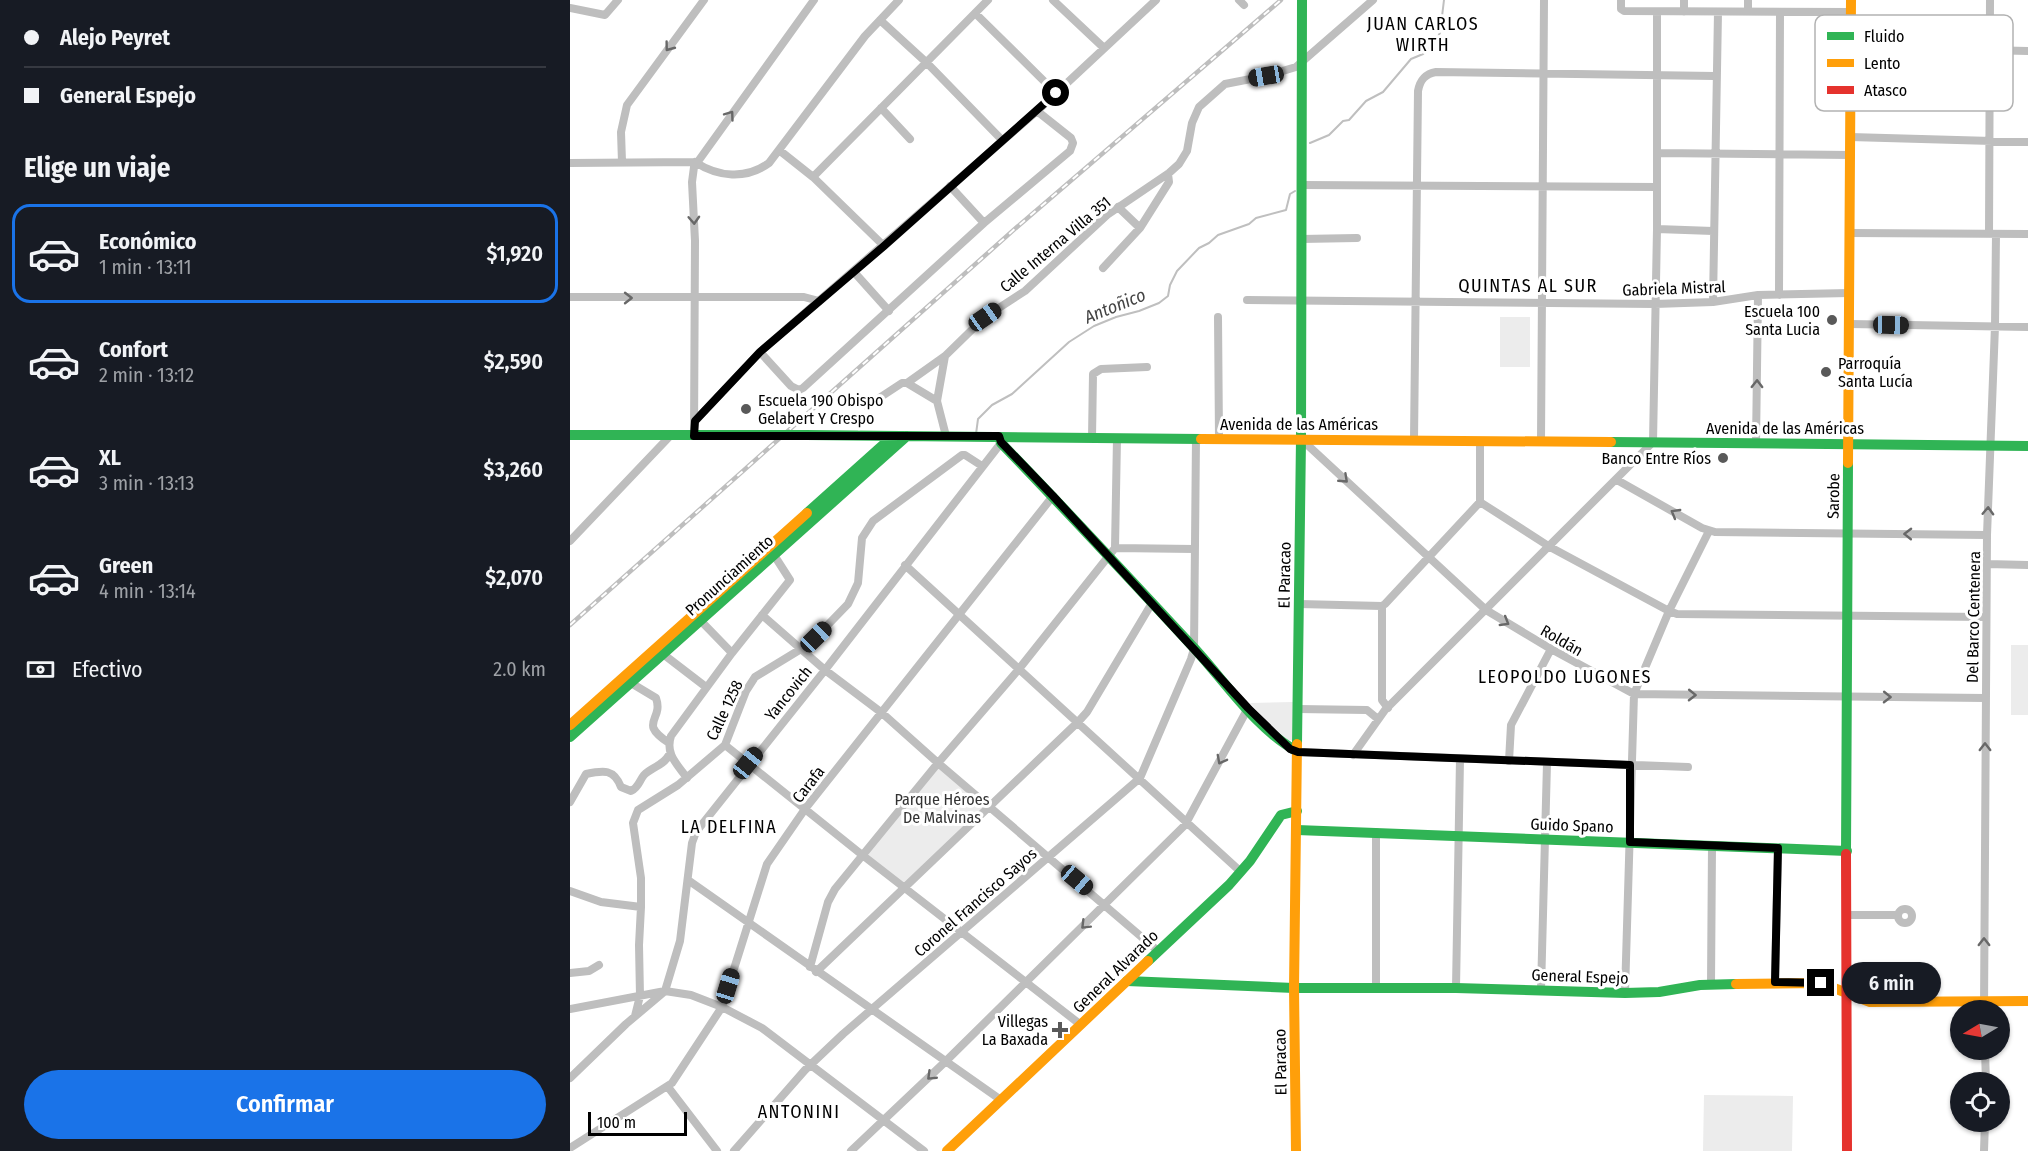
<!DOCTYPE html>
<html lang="es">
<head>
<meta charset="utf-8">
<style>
	:root { --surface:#171b24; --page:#242831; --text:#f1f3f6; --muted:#9ea1a6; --line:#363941; --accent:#1a73e8 }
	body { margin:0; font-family:"Fira Sans Condensed",sans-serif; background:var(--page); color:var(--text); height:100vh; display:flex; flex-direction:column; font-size:22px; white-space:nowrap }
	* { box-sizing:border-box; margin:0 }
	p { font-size:20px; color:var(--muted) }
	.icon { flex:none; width:33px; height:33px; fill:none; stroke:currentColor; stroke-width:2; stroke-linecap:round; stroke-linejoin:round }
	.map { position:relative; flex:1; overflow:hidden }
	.details { display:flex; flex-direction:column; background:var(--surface); width:570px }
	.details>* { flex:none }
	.banner { display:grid; align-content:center; height:132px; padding:0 24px; background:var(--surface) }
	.needle { width:39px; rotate:260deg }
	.controls { position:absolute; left:1380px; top:1000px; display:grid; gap:12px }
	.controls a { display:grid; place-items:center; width:60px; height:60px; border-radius:50%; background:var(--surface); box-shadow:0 2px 4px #0004; font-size:30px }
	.scale { position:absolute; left:18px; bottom:15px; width:99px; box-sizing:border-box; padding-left:6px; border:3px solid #000; border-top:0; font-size:16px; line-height:21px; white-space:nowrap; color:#000; -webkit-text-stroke:4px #fff; paint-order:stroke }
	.end { position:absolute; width:27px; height:27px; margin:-14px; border:8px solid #000; background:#fff; box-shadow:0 0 0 3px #fff }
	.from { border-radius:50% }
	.bubble { position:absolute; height:42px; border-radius:21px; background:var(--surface); box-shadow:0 2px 4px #0004; font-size:20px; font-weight:600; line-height:42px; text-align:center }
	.car { position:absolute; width:18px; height:36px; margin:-18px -9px; border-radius:8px; box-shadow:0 0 4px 2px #0007; background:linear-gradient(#222 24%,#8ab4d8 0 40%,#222 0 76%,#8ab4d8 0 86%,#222 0) }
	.banner b { display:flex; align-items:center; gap:21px; height:57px; font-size:22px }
	.banner b+b { border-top:2px solid var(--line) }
	.banner i { width:15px; height:15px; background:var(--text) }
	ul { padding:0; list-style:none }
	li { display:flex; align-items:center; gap:18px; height:99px; margin:0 12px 9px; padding:0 12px; border:3px solid transparent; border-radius:18px }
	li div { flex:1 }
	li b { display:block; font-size:22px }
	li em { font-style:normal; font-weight:600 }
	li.active { border-color:var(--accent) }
	li>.icon { width:54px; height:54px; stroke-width:1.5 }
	h2 { padding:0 24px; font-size:27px; line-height:72px }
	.pay { display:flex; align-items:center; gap:15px; height:66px; padding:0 24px; font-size:22px }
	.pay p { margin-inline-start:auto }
	.cta { display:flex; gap:12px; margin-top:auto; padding:12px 24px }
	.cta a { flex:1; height:69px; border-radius:36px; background:var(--accent); color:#fff; font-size:24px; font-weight:600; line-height:69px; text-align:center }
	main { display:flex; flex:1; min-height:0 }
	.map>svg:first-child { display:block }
	.green { fill:#ececec }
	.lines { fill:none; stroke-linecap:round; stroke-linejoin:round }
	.stream { stroke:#bfbfbf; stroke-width:2 }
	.street { stroke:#bebebe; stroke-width:8 }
	.fast { stroke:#30b455; stroke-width:10 }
	.slow { stroke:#ff9f0a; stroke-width:10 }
	.jam { stroke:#e5322d; stroke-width:10 }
	.rail-casing { stroke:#bebebe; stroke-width:4.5 }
	.rail { stroke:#fff; stroke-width:2; stroke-dasharray:7; stroke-linecap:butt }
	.fast-bridge { stroke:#30b455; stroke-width:10 }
	.oneway { stroke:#686868 }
	.route { stroke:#000; stroke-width:8 }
	.poi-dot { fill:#595959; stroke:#fff; stroke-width:2 }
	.labels { text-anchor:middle; stroke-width:6; stroke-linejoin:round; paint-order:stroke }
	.street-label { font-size:16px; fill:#000; stroke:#fff }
	.poi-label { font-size:16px; fill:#000; stroke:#fff; text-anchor:end }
	.park-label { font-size:16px; fill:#333; stroke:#fff }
	.neighbourhood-label { font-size:18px; letter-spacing:1.5px; fill:#000; stroke:#fff }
	.water-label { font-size:18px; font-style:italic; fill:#444; stroke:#fff }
	.key { fill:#fff; stroke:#b2b2b2; stroke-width:1.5 }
	.key-label { font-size:16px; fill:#000 }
</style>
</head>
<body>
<main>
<section class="details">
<div class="banner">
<b><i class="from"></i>Alejo Peyret</b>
<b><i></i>General Espejo</b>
</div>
<h2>Elige un viaje</h2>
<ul>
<li class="active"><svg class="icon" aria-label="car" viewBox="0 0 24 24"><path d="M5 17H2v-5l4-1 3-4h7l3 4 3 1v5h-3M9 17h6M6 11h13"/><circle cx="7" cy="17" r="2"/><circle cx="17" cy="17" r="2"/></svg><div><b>Económico</b><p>1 min · 13:11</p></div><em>$1,920</em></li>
<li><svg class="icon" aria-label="car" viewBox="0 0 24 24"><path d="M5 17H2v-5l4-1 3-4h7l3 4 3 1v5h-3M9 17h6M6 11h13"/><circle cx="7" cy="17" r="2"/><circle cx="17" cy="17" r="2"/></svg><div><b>Confort</b><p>2 min · 13:12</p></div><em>$2,590</em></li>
<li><svg class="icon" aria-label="car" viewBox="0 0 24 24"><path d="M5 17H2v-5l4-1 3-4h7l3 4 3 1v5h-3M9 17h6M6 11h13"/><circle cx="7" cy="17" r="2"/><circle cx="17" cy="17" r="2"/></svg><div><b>XL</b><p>3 min · 13:13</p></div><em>$3,260</em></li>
<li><svg class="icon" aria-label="car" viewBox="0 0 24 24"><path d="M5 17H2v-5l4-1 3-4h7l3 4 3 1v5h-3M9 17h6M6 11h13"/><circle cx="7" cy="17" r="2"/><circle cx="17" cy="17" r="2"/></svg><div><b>Green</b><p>4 min · 13:14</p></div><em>$2,070</em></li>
</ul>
<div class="pay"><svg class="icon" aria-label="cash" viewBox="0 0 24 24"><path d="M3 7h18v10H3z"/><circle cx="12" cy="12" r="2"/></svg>Efectivo<p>2.0 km</p></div>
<div class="cta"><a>Confirmar</a></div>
</section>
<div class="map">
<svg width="1458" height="1151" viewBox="0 0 1458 1151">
	<rect width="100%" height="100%" fill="#fff"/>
	<path class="green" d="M930 317H960V367H930Z
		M1441 645H1458V715H1441Z
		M723 702 722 740H715L680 703Z
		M368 763 419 807 334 887 291 854Z
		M1134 1095 1223 1096 1222 1151H1133Z"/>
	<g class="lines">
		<path class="stream" d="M740 143 759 135 773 121 779 120 796 101 813 92 841 59 853 54 862 46 870 33 874 0
			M406 434 408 419 422 405 442 394 499 342 524 326 546 317 569 311 589 303 598 296 600 285 607 271 629 248 639 243 648 235 679 224 686 218 716 210 720 194 725 191"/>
		<path class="street" d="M483 0 534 48
			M669 0 674 5
			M1051 0V9L1054 11 1281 12
			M0 8 35 15 48 0
			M1178 11V0
			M1114 12V0
			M405 13 486 93
			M310 20 357 63 432 140
			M1280 47 1458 51
			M311 108 340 139
			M1280 137 1458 142
			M209 150 243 177 314 246
			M1087 153 1280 155
			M52 162 51 132 57 105 134 0
			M125 162C148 177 176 180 199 163L295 36 329 0
			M0 163 125 162
			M243 177 418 0
			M732 185 1087 187
			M380 186 414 223
			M548 207 570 228
			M1087 229 1143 231
			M1280 233 1458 234
			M1419 234 1420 0
			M731 239 787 238
			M533 268 570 228 599 182 598 174
			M284 272 319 311
			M1209 295 1210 12
			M0 297H234L249 301
			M677 300 1085 304 1143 302 1188 295 1279 293
			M1143 302 1148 12
			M648 317 649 439
			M1279 324 1458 327
			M190 352 221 386 229 390 233 388 414 223 500 151 503 143 501 138 467 111
			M337 383 367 401
			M297 406 332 383H337L375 356
			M125 421 190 352 467 111 586 0
			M124 436 125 241 122 182 124 167 244 0
			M376 436 367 401 375 356 415 317 455 291 537 215 599 173 609 164 617 151 622 123 629 107 655 84 696 76 726 67 803 0
			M522 438 523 374 531 369 577 367
			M731 439 916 610 981 649 1064 694 1415 698
			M844 440 848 91C850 80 855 74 866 72L1145 76
			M971 441 974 0
			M1186 443 1188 295
			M1047 480 1132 528 1145 532 1417 535
			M910 502 980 547 1099 611 1107 614 1416 617
			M0 541 100 436
			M545 548 547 438
			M1417 564 1458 565
			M335 565 671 872
			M729 604 812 606
			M812 606 815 604 910 502V441
			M812 606V700L818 708
			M192 615 255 670 312 713 368 763 588 951
			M162 653 220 580 204 555
			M93 654 136 687
			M61 683 86 698C94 721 67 722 99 743
			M728 709 797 710 808 719
			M155 745 291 854 511 1025
			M728 752 1118 767
			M783 755 815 710 1083 442 1087 229V12
			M939 761 941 725 981 649
			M117 778C107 764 95 754 101 736L162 653 130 620
			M0 802 16 774C34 770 44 769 51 787L61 791C69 787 69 781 74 775 82 767 93 766 99 755
			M118 880 431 1100
			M0 891 31 902 71 907
			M1328 916a7 7 0 1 1 14 0a7 7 0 1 1-14 0Z
			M1276 915H1328
			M240 967 258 902 265 889 368 763 449 669 545 548 624 549
			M246 972 508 722 517 712 582 603
			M0 973 19 971 29 965
			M1205 982 1208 848
			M1141 984 1142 846
			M806 988V832
			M886 988 890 759
			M971 990 977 763
			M95 991 110 941 122 843 126 832 255 670 431 443
			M1055 993 1064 694 1099 611 1139 531
			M0 1009 95 991 121 995 152 1007 192 1028 354 1151
			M1414 1011 1417 535 1425 326 1426 234
			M65 1016 70 996 69 945 71 907V878L63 823 68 810 108 785 155 745 176 691 185 677 231 649 246 637 278 604 288 583 292 538 303 521 392 455H395L412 466
			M1415 1050 1416 1083
			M0 1078 56 1024 94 992
			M98 1087 147 1151
			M0 1148 102 1083 152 1007 197 864 235 809 483 496
			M164 1151 235 1070 273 1034 570 778 621 659 624 649 626 438
			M281 1151 376 1061 615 825 678 708
			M1414 1151 1415 1122"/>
		<path class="fast" d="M0 435H203
			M236 435 631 439
			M429 437 431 443C497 511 561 580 625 649 657 684 686 729 728 752
			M1041 442 1458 446
			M237 513 323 436
			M0 737 337 436
			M727 744 731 439 732 0
			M727 830 1277 851
			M1276 854 1278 463
			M578 961 659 885 680 861 711 815 727 811
			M557 981 724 988H886L1055 993 1089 992 1130 985 1166 984"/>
		<path class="slow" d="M631 439 1041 442
			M1278 463 1281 0
			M0 725 237 513
			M1166 984 1251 983 1300 1002 1458 1001
			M377 1151 578 961
			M726 1151 724 988 727 744"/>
		<path class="jam" d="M1276 854 1277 1151"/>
		<defs>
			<path id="rail" d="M0 625 447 227 711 0"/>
		</defs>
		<use href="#rail" class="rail-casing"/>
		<use href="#rail" class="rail"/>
		<path class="fast-bridge" d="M203 435H236"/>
	</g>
	<defs><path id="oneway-chevron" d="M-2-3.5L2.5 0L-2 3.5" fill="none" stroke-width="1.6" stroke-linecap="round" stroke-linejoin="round" transform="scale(1.5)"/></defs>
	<g class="oneway">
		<use href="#oneway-chevron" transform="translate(99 47) rotate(127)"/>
		<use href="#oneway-chevron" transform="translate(160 115) rotate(-54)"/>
		<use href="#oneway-chevron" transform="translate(124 220) rotate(87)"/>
		<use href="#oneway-chevron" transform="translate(58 298)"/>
		<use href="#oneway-chevron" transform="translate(1187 384) rotate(-89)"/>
		<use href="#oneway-chevron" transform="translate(774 479) rotate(43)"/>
		<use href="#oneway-chevron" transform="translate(1418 511) rotate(-88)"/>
		<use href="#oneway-chevron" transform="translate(1105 513) rotate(-150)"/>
		<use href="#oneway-chevron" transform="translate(1338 534) rotate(-179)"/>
		<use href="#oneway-chevron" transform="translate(935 622) rotate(31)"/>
		<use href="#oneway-chevron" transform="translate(1122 695) rotate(1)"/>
		<use href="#oneway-chevron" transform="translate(1317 697) rotate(1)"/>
		<use href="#oneway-chevron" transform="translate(1415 747) rotate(-90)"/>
		<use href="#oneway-chevron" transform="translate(651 760) rotate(118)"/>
		<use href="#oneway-chevron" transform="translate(515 925) rotate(135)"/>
		<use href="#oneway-chevron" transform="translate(1414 942) rotate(-90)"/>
		<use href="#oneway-chevron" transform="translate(361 1076) rotate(136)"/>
	</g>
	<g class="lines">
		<path class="route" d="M486 93 314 246 190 352 125 421 124 436H429L431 442 483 496 678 708 720 749 728 752 1060 765V842L1208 848 1205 982 1251 983"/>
	</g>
	<g class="poi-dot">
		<circle cx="1262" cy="320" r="6"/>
		<circle cx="1256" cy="372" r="6"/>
		<circle cx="176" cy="409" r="6"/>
		<circle cx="1153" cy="458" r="6"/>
		<path d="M487 1021h6v6h6v6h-6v6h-6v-6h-6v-6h6z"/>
	</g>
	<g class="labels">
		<g class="street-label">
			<text transform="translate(485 244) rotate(-40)" y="6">Calle Interna Villa 351</text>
			<text transform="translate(1104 288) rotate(-2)" y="6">Gabriela Mistral</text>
			<text x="729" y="430">Avenida de las Américas</text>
			<text x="1215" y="434">Avenida de las Américas</text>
			<text transform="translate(1263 496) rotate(-89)" y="6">Sarobe</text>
			<text transform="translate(159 575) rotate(-42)" y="6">Pronunciamiento</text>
			<text transform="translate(714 575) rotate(-89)" y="6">El Paracao</text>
			<text transform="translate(1403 617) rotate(-89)" y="6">Del Barco Centenera</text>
			<text transform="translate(992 640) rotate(30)" y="6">Roldán</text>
			<text transform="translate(218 693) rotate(-51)" y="6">Yancovich</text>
			<text transform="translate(154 710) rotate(-65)" y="6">Calle 1258</text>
			<text transform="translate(238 784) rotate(-52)" y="6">Carafa</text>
			<text transform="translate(1002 825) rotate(2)" y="6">Guido Spano</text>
			<text transform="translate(405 902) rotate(-41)" y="6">Coronel Francisco Sayos</text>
			<text transform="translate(545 971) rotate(-44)" y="6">General Alvarado</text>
			<text transform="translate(1010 976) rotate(2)" y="6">General Espejo</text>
			<text transform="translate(710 1062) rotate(-91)" y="6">El Paracao</text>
		</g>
		<g class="poi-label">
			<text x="1250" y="317">Escuela 100<tspan x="1250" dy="18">Santa Lucia</tspan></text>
			<text x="1268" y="369" text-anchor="start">Parroquía<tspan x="1268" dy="18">Santa Lucía</tspan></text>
			<text x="188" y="406" text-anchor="start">Escuela 190 Obispo<tspan x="188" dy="18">Gelabert Y Crespo</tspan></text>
			<text x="1141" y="464">Banco Entre Ríos</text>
			<text x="478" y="1027">Villegas<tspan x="478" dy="18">La Baxada</tspan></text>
		</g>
		<g class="park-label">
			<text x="372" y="805">Parque Héroes<tspan x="372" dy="18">De Malvinas</tspan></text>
		</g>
		<g class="neighbourhood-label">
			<text x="853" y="30">JUAN CARLOS<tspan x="853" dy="21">WIRTH</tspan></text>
			<text x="958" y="292">QUINTAS AL SUR</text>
			<text x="995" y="683">LEOPOLDO LUGONES</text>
			<text x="159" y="833">LA DELFINA</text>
			<text x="229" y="1118">ANTONINI</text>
		</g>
		<g class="water-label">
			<text transform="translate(545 306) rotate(-22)" y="6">Antoñico</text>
		</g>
	</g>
	<rect x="1245" y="15" width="198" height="96" rx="9" class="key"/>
	<rect x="1257" y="32" width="27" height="8" fill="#30b455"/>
	<rect x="1257" y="59" width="27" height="8" fill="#ff9f0a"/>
	<rect x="1257" y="86" width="27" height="8" fill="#e5322d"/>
	<g class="key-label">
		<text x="1294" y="42">Fluido</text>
		<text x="1294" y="69">Lento</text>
		<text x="1294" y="96">Atasco</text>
	</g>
</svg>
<div class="controls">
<a><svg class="needle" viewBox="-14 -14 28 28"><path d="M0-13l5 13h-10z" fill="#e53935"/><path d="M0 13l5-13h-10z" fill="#9ea1a6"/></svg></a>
<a><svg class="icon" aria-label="locate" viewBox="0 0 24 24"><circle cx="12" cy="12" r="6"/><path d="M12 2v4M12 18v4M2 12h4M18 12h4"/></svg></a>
</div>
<div class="scale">100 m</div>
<i class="end from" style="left:486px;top:93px"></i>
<i class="end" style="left:1251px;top:983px"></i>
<div class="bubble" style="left:1272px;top:962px;width:99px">6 min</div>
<i class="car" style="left:696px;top:76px;rotate:260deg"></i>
<i class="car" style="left:415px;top:317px;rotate:55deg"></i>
<i class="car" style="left:1321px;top:325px;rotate:91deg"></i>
<i class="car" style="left:246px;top:637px;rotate:46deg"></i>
<i class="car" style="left:178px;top:763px;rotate:39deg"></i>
<i class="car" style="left:507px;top:880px;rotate:130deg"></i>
<i class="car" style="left:158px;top:986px;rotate:17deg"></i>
</div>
</main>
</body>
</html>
